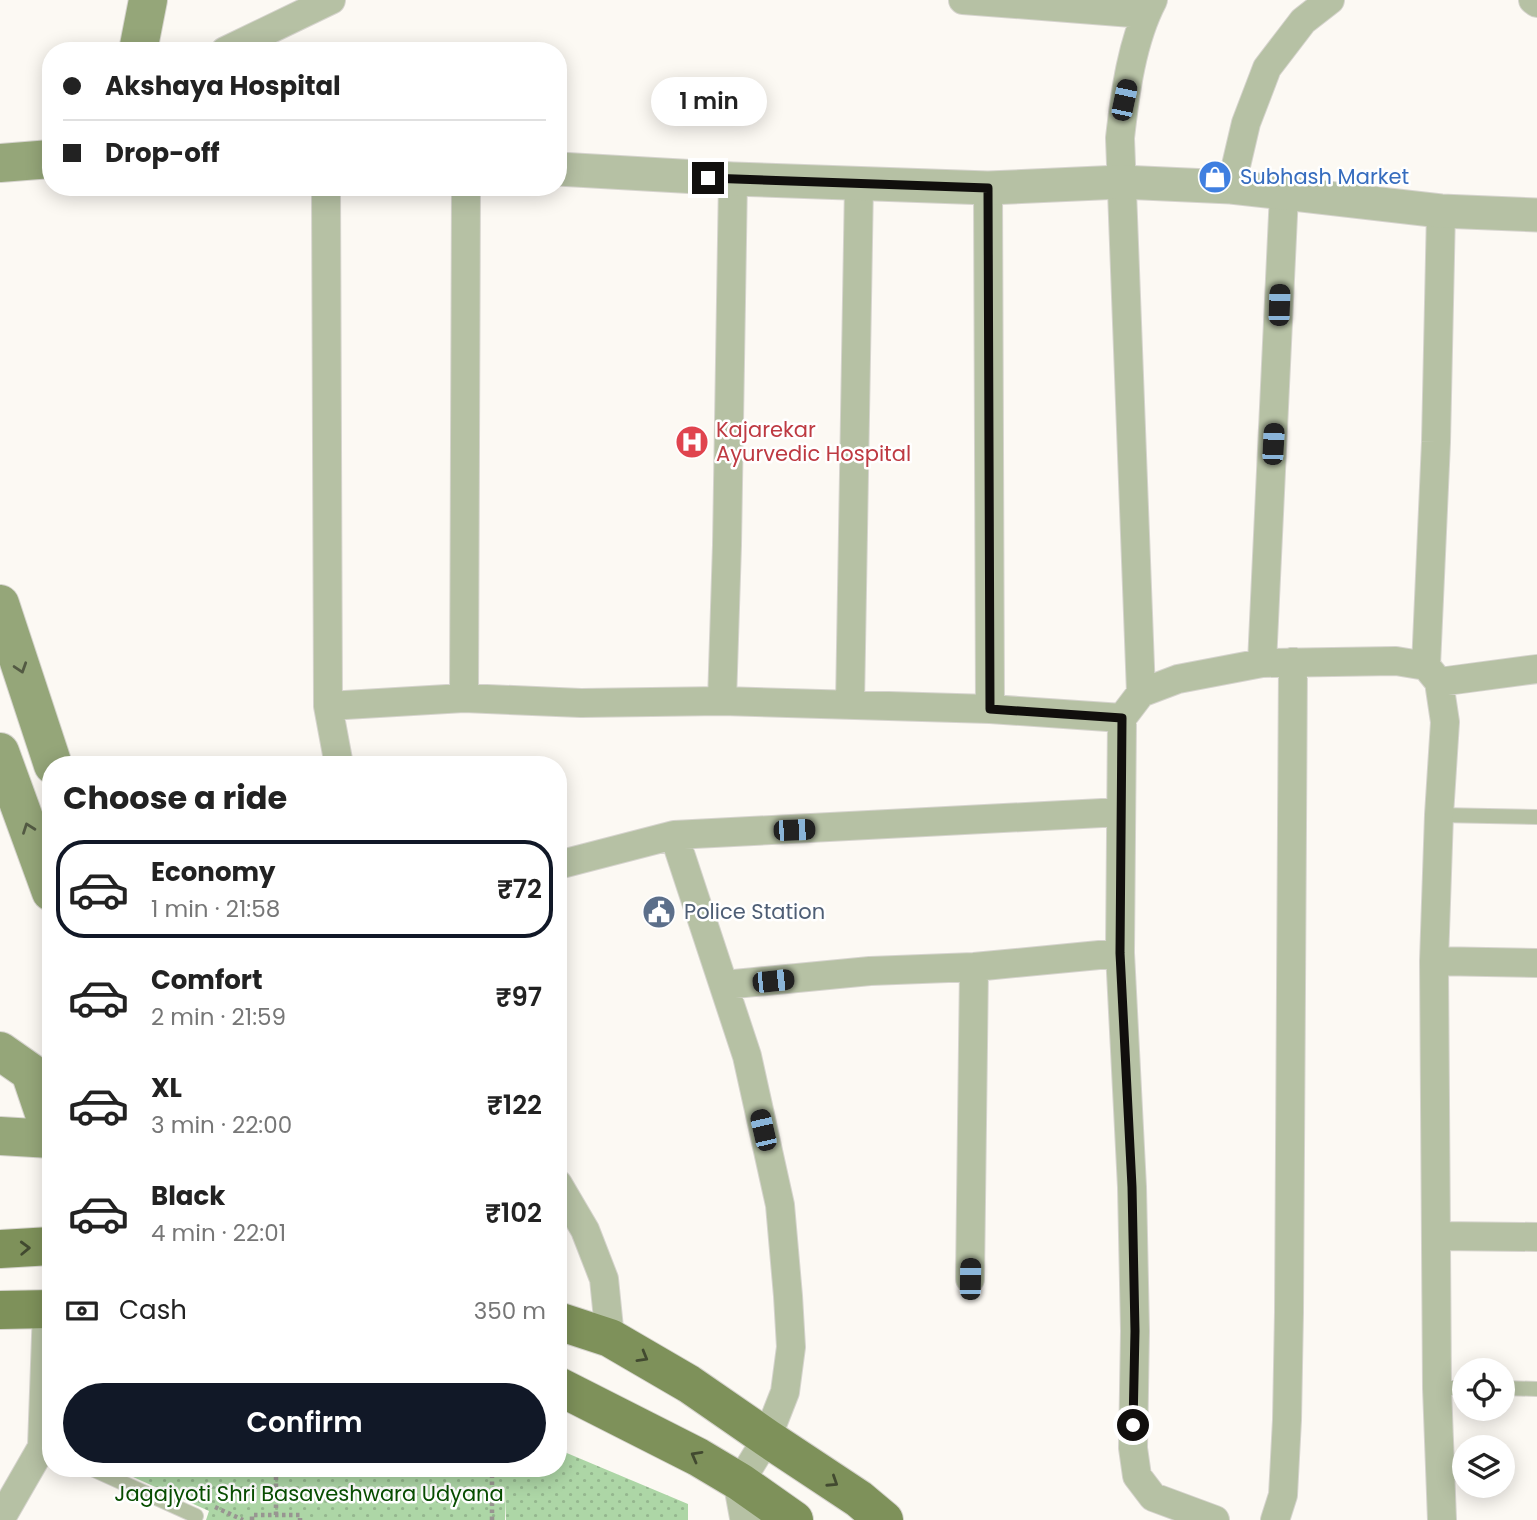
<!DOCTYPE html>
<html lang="en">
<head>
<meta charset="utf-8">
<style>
	:root { --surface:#fff; --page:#f2f2f2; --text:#222; --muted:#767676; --line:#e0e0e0; --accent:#111827 }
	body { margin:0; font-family:Poppins,sans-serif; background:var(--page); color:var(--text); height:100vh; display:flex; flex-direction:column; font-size:26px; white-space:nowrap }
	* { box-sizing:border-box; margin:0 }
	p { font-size:23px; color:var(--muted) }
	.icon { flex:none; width:38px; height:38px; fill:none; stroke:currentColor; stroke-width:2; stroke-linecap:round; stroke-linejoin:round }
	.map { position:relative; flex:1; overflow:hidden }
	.sheet { position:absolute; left:42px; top:756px; width:525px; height:721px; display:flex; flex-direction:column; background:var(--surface); border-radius:28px; box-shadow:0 4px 18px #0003 }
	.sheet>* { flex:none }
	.top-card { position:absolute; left:42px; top:42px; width:525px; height:154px; border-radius:28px; box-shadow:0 4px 18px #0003; display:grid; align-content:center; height:154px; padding:0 21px; background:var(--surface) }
	.controls { position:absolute; left:1452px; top:1358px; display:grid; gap:14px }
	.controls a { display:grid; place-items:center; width:63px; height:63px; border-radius:50%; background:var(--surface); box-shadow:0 4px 18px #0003; font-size:35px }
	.end { position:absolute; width:32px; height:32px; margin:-16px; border:9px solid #110f0d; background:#fff; box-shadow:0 0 0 4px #fff }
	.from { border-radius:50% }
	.bubble { position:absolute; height:49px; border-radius:24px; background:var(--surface); box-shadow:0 4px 18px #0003; font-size:23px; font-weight:600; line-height:49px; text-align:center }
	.car { position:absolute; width:21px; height:42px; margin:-21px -10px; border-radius:9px; box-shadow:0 0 5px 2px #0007; background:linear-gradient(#222 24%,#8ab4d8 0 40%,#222 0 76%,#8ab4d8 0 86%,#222 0) }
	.top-card b { display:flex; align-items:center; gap:24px; height:66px; font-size:26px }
	.top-card b+b { border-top:2px solid var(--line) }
	.top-card i { width:18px; height:18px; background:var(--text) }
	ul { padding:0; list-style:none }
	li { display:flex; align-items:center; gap:21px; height:98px; margin:0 14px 10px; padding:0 7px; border:4px solid transparent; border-radius:28px }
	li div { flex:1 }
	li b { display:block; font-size:26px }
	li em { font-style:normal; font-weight:600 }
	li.current { border-color:var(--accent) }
	li>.icon { width:63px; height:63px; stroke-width:1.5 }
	h2 { padding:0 21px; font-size:32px; line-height:84px }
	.pay { display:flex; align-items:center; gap:18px; height:77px; padding:0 21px; font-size:26px }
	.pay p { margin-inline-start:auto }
	.cta { display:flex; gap:14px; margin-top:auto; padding:14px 21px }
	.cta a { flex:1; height:80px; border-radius:42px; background:var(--accent); color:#fff; font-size:28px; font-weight:600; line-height:80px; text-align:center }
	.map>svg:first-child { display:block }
	.park { fill:url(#park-dots) }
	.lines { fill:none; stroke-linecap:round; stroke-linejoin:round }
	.service-casing { stroke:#d6d4ce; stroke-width:16 }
	.minor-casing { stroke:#d6d4ce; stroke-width:30 }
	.tertiary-casing { stroke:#d6d4ce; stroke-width:35 }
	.secondary-casing { stroke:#d6d4ce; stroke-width:40 }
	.primary-casing { stroke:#d6d4ce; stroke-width:40 }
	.path { stroke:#989591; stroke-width:4.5; stroke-dasharray:3.5 3.5; stroke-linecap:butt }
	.service { stroke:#b6c1a4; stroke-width:14 }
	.minor { stroke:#b6c1a4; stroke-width:28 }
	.tertiary { stroke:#b6c1a4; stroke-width:33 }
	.secondary { stroke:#95a679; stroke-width:38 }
	.primary { stroke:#7e915a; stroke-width:38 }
	.oneway { stroke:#535a43 }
	.oneway2 { stroke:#424a30 }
	.route { stroke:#110f0d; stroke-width:9 }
	.labels { text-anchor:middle; stroke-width:5; stroke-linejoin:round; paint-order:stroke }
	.shop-label { font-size:21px; fill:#366cbe; stroke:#fff; text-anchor:start }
	.health-label { font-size:21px; fill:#be3a42; stroke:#fff; text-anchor:start }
	.service-label { font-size:21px; fill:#4e5e75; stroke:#fff; text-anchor:start }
	.park-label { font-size:21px; fill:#084e00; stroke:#fff }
</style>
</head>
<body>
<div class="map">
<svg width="1537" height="1520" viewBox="0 0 1537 1520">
	<defs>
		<pattern id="park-dots" width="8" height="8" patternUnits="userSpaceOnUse" patternTransform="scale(1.75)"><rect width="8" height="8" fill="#add6a6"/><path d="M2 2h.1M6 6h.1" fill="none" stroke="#94b68e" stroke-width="1.8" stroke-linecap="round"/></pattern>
	</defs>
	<rect width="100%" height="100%" fill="#fcf9f3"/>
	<path class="park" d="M558 1448 562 1451 688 1504V1520H506L505 1494V1520H206L209 1511 113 1468H558Z"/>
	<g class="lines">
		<defs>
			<path id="service" d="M1439 815 1537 817
				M1437 1388H1465
				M1503 1388 1537 1389
				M90 1468 196 1516"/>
			<path id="minor" d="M963 0 1145 14
				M1533 0 1537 3
				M225 51 331 0
				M326 187 328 706 339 765
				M1231 187 1246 123 1267 68 1303 21 1330 0
				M988 188 990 709
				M1262 663 1284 194
				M1426 666 1436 442 1441 211
				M1439 682 1537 669
				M1141 693 1120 138C1125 93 1132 40 1153 0
				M464 698 466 187
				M722 701 727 545 733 179
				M850 705 859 184
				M328 706 464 698 581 703 722 701 990 709 1122 718
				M674 835 747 1056 780 1205 788 1296 791 1347 785 1392 767 1438 740 1482
				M558 865 674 835 1121 812
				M1434 961 1537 963
				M724 985 870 971 974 967 1120 953
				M558 1184 585 1230 604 1279 610 1338
				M1437 1236 1537 1237
				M970 1279 974 967
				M0 1520 42 1447 47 1309
				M1215 1520 1153 1497 1137 1476 1133 1448 1135 1331 1132 1187 1120 953 1122 718 1141 693 1178 679 1262 663 1396 661 1426 666 1439 682 1445 722 1439 815 1434 961 1437 1388 1442 1520
				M1275 1520 1283 1495 1287 1420 1289 1312 1293 662"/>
			<path id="tertiary" d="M558 169 733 179 988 188 1121 182 1231 187 1441 211 1537 215
				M740 1482 747 1520"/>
			<path id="secondary" d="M138 51 148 0
				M0 163 51 159
				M0 604 53 765
				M0 752 51 892
				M0 1051 30 1072 51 1134
				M0 1136 51 1139"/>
			<path id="primary" d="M0 1249 51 1246
				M0 1310 51 1309
				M558 1321 610 1338 689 1384 767 1438 859 1499 884 1520
				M558 1386 698 1457 740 1482 794 1520"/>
		</defs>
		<use href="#service" class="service-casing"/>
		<use href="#minor" class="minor-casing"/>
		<use href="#tertiary" class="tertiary-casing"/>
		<use href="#secondary" class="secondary-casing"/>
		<use href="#primary" class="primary-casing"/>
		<path class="path" d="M215 1507 243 1520
			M276 1515V1468
			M252 1520V1515H300V1520
			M492 1520V1468"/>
		<use href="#service" class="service"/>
		<use href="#minor" class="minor"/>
		<use href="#tertiary" class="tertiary"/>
		<use href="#secondary" class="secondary"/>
		<use href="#primary" class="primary"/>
	</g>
	<defs><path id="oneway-chevron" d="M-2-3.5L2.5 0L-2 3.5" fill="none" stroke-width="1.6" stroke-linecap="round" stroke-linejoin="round" transform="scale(1.75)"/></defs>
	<g class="oneway">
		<use href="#oneway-chevron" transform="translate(21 668) rotate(72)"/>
		<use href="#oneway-chevron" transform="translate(28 828) rotate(-110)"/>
	</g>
	<g class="oneway2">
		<use href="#oneway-chevron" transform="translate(25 1248) rotate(-2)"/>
		<use href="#oneway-chevron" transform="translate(643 1357) rotate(30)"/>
		<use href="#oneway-chevron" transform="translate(696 1456) rotate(-151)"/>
		<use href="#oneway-chevron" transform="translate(833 1482) rotate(33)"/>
	</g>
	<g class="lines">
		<path class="route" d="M708 178 988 188 990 709 1122 718 1120 953 1132 1187 1135 1331 1133 1425"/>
	</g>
	<defs>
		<symbol id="shop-disc" viewBox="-11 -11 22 22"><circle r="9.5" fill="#3f7fe0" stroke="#fff"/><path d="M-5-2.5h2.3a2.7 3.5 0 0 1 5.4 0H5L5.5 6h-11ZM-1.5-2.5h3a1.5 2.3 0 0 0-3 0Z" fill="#fff"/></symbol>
		<symbol id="hospital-disc" viewBox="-11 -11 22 22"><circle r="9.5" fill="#e0444e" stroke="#fff"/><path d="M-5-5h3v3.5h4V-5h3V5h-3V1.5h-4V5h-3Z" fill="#fff"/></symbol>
		<symbol id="civic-disc" viewBox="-11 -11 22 22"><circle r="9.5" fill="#5c6f8a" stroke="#fff"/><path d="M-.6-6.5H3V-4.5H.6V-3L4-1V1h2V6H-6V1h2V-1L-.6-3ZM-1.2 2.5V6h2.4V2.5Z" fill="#fff"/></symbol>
	</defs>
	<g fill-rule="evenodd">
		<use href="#shop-disc" x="1196" y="158" width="38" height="38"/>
		<use href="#hospital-disc" x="673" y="423" width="38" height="38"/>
		<use href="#civic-disc" x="640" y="893" width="38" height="38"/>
	</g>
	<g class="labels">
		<g class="shop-label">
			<text x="1240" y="184">Subhash Market</text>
		</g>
		<g class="health-label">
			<text x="716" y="437">Kajarekar<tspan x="716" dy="24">Ayurvedic Hospital</tspan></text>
		</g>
		<g class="service-label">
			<text x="684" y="919">Police Station</text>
		</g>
		<g class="park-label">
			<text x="309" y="1501">Jagajyoti Shri Basaveshwara Udyana</text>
		</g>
	</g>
</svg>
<div class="controls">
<a><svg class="icon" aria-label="locate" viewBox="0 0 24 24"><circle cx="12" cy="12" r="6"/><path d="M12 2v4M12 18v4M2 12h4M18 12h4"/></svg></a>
<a><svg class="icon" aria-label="layers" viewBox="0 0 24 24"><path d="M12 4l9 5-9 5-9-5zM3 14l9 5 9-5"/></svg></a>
</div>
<i class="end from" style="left:1133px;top:1425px"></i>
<i class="end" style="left:708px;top:178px"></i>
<div class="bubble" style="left:651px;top:77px;width:116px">1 min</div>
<i class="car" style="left:1124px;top:100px;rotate:12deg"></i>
<i class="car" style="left:1279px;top:305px;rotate:2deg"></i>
<i class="car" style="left:1273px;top:444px;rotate:3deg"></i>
<i class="car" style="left:794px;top:830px;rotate:88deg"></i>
<i class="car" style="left:773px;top:981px;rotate:84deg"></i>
<i class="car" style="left:763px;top:1130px;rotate:347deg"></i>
<i class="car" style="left:970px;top:1279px;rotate:1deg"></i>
<div class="top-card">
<b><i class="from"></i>Akshaya Hospital</b>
<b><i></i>Drop-off</b>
</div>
<section class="sheet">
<h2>Choose a ride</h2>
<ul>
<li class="current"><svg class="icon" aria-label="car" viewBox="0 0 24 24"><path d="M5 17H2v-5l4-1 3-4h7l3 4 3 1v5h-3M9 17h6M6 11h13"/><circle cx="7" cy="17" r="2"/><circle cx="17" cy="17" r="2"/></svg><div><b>Economy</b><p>1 min · 21:58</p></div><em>₹72</em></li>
<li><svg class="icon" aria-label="car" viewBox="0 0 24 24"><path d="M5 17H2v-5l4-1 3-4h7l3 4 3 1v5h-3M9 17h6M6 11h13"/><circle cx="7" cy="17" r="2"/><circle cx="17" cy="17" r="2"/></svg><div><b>Comfort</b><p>2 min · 21:59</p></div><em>₹97</em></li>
<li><svg class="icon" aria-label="car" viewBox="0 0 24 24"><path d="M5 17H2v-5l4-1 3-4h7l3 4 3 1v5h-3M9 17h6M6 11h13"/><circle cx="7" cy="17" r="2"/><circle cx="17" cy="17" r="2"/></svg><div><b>XL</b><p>3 min · 22:00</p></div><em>₹122</em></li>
<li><svg class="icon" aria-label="car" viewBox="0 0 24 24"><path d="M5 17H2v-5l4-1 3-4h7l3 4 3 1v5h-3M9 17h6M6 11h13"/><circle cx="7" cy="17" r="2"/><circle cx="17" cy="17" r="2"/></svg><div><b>Black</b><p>4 min · 22:01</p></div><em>₹102</em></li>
</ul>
<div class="pay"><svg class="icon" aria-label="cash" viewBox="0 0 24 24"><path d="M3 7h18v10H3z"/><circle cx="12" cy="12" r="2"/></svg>Cash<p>350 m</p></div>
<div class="cta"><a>Confirm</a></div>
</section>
</div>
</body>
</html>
